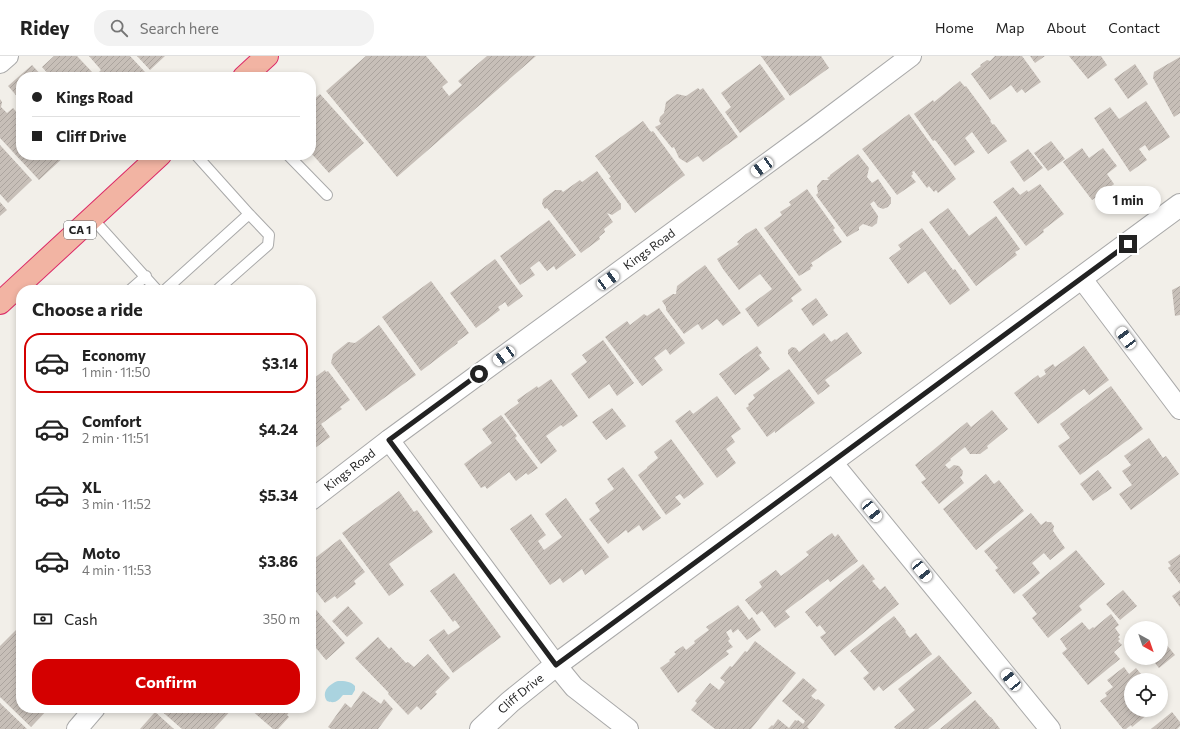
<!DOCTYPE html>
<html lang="en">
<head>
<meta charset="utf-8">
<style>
	:root { --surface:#fff; --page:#f2f2f2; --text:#222; --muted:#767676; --line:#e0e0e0; --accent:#d40000 }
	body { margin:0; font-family:Commissioner,sans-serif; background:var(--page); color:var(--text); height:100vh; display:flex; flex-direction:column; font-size:15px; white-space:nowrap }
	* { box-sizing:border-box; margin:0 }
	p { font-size:13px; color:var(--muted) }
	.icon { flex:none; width:22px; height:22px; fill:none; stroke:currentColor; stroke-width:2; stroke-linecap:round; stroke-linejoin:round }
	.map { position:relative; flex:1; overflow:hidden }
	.sheet { position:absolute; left:16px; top:229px; width:300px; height:428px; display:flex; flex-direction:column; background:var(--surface); border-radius:16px; box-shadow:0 2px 6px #0003 }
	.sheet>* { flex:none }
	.top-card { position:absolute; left:16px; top:16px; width:300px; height:88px; border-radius:16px; box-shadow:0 2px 6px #0003; display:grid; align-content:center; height:88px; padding:0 16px; background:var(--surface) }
	.needle { width:26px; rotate:140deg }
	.controls { position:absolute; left:1124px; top:565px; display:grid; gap:8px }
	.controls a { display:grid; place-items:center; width:44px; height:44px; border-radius:50%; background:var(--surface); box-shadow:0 2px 6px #0003; font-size:20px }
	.end { position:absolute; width:18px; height:18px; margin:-9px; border:5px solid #222; background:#fff; box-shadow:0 0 0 2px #fff }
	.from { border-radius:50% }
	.bubble { position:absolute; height:28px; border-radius:14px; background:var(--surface); box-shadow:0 2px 6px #0003; font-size:13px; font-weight:700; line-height:28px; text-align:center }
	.car { position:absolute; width:12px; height:24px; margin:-12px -6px; border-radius:5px; box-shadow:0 0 3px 1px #0007; background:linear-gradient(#fff 24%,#345 0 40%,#fff 0 76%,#345 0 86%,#fff 0) }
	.top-card b { display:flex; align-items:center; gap:14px; height:38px; font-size:15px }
	.top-card b+b { border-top:1px solid var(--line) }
	.top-card i { width:10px; height:10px; background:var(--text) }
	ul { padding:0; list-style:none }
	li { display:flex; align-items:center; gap:12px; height:60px; margin:0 8px 6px; padding:0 8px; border:2px solid transparent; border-radius:16px }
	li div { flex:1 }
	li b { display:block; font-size:15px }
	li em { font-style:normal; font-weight:700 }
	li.active { border-color:var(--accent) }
	li>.icon { width:36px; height:36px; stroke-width:1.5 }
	h2 { padding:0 16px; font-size:18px; line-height:48px }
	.pay { display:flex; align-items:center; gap:10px; height:44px; padding:0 16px; font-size:15px }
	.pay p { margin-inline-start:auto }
	.cta { display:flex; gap:8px; margin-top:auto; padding:8px 16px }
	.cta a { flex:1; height:46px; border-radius:16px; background:var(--accent); color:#fff; font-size:16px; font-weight:700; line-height:46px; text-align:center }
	header { display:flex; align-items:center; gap:24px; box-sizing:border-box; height:56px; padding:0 20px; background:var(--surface); border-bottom:1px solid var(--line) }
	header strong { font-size:19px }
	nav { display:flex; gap:22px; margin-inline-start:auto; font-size:14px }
	.search { width:280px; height:36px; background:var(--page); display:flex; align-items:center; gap:10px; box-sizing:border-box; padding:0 14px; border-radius:16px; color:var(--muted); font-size:15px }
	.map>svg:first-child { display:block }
	.water { fill:#aad3df }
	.building { fill:url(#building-hatch) }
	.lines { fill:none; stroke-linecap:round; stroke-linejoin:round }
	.service-casing { stroke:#a9a9a9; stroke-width:12 }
	.minor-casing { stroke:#a9a9a9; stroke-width:22 }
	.tertiary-casing { stroke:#a9a9a9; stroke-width:24 }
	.trunk-casing { stroke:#dc2a67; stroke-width:24 }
	.service { stroke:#fff; stroke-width:10 }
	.minor { stroke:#fff; stroke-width:20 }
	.tertiary { stroke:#fff; stroke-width:22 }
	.trunk { stroke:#f2b4a3; stroke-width:22 }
	.route { stroke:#222; stroke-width:5 }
	.labels { text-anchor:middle; stroke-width:3; stroke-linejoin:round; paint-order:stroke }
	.shield { fill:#fff; stroke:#646464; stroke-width:1 }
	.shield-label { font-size:11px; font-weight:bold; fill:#222 }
	.street-label { font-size:12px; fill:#222; stroke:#fff }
</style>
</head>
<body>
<header>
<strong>Ridey</strong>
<div class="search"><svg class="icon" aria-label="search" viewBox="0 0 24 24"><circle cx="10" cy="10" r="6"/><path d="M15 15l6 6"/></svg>Search here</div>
<nav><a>Home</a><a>Map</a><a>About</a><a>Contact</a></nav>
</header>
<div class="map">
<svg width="1180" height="673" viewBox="0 0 1180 673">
	<defs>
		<pattern id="building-hatch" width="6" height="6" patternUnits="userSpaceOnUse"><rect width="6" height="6" fill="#c7bfb8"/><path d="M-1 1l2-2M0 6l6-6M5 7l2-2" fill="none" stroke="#aba49e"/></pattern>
	</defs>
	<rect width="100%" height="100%" fill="#f2efe9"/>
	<path class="water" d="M338 625C345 625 350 625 355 630V634L352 639H343C338 645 335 648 327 645 321 636 329 628 338 625Z"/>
	<path class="building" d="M54 0H77L93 17 89 21H51L42 11Z
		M89 0H130L145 16 139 21H104L99 16 101 14Z
		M137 0H165L150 14Z
		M366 0H426L448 26 442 31 449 40 462 29 458 25 487 0H536L397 121 326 35Z
		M761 0H821L829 12 790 40Z
		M995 0H1022L1041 26 1025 37 1022 33 1017 37 1011 29 990 44 971 18 981 10 980 9 987 4 990 5Z
		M1030 0H1045L1035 7Z
		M1069 0H1101L1107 9 1088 23Z
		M1180 1V57L1174 61 1153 22 1154 16Z
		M760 8 785 43 740 77 725 56 731 51 721 37Z
		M1135 8 1148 28 1128 43 1114 23Z
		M32 9 43 21H21V45L8 30Z
		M960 25 965 31 966 30 991 64 990 65 993 69 994 68 1007 85 988 98 972 76 965 82 975 96 955 110 935 84 933 85 914 58 933 44 934 46Z
		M698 32 700 34 703 32 738 81 703 106 698 100 687 107 679 102 674 91 672 92 655 71 661 68 659 65 660 61 664 57 666 46 677 38 686 40Z
		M320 38 364 87 329 117 311 97V46Z
		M0 43 2 46 1 51 7 57 13 52 21 61V99H63L65 100 39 124 0 82Z
		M1146 45 1170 81 1149 95 1145 89 1139 93 1147 104 1130 116 1094 62 1110 51 1119 63Z
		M909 58 956 123 938 137 936 134 934 136 929 130 927 132 914 115 912 116 913 118 911 120 916 126 897 139 862 93Z
		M643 65 651 76 653 75 685 119 635 157 609 122 611 121 595 100Z
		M1051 85 1065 103 1048 115 1034 97Z
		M0 89 32 124 8 147 0 138Z
		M1082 92 1089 102 1103 92 1117 110 1107 118 1114 128 1092 144 1063 106Z
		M1028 93 1043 112 1024 126 1010 106Z
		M858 98 869 112 867 121 872 127 878 123 891 142V147L888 151 883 153 878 151 874 145 870 148 878 160 877 167 872 171 863 168 859 171V174L847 181 816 139 818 137 817 130 822 124H829L827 122 830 120V119Z
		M597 115 621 148V153L612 159 607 157 613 166 604 173 605 176 599 181 600 183 581 197 547 152 545 153 542 148 543 143 555 134H561L563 136 580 124 582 126Z
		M1040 128 1064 158 1043 174 1044 176 1026 190 993 146 1013 131 1020 139 1027 134 1028 136Z
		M807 133 835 172 833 174 842 186 811 207 813 210 810 212 811 213 799 220 764 172 782 159 780 156 791 149 789 146Z
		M0 146 7 154 0 160Z
		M948 152 969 180 996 160 1020 193 1015 196 1017 199 976 230 929 166Z
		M549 164 576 199 556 214 554 210 547 215 539 205 530 212 535 219 520 229 500 200Z
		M756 172 802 234 791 242 793 245 758 271 745 253 772 233 760 218 739 234 723 213 717 203 739 188 737 186 746 178Z
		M922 172 953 214 955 213 970 234 950 249 925 215 908 228 889 202 901 193 898 189Z
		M495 203 523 240 508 251 505 246 498 251 500 254 476 272 450 237Z
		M705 209 741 257 723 270 717 263 702 274 698 268 684 278 666 254V251L662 245 673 238H676L677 230Z
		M431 225 469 277 457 286 458 287 421 315 382 261Z
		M1180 230V259L1175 260 1172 234Z
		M816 242 828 259 813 270 801 253Z
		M659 252 685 287 670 299 666 293 654 302 663 314 642 330 605 281 627 265 630 269 644 258 647 260Z
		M379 269 416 319 366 355 331 307 333 298 348 286 355 287Z
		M847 276 862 297 825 324 830 330 818 339 788 298V294L792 291 796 292 799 296 824 277 831 286 835 283 836 284Z
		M603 284 634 327 617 340 609 328 589 343 571 318 587 306 582 299Z
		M757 290 762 297 759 299 770 313 735 339 719 318Z
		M1084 290 1109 324 1089 339 1084 333 1038 368 1014 337 1038 319 1040 322 1046 318 1044 314 1053 308 1055 311Z
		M789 313 815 347 775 377V375L767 381 746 352 749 350 748 348 755 342 753 339Z
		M325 314 326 316 328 315 350 344 340 351 342 353 321 368 330 381 311 395V324Z
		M551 323 578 360 563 371 561 369 546 380 557 395 541 408 504 358 519 347 517 344 537 330 538 332Z
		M1111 330 1143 373 1080 419 1058 390 1070 382 1060 368Z
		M717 340 741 373 731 380 735 386 726 393 736 407 717 422 675 365 690 354 693 358Z
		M612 352 626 370 606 384 592 366Z
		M992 354 1008 373 987 390 988 392 980 398H970L965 391 950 403 951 404 945 409 949 413 954 409 959 410 963 415 962 420 960 421 964 427 939 448 921 426 926 423 915 409 967 366 971 371Z
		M501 359 517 380 515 382 538 412 528 419 526 417 516 425 509 416 487 433 485 430 481 432 464 408 492 387 482 373Z
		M1149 382 1163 402 1166 400 1179 418 1131 454 1119 438 1132 429 1122 415 1131 409 1124 400Z
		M671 383 704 428 684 443 680 438 675 441 681 448 666 459 638 419 647 412V411L658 402 654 396Z
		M623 411 661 462 643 475 639 469 628 477 626 474 608 488 589 463 600 455 595 447 614 433 607 423Z
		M1098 414 1112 432 1093 445 1080 428Z
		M986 418 994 428 999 424 1024 455 976 494 943 453Z
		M399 435 414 456 417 454 433 476 389 508 404 529 389 540 342 477Z
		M566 442 609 501 585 519 582 513 563 527 560 522 550 529 510 473 531 458 546 479 538 485 544 494 562 481 545 458Z
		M1031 457 1041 469 1046 465 1047 466H1051L1054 470 1053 475 1065 492 1050 504 1044 497 1032 507 1040 517 1014 538 995 514 998 512 984 495Z
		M832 477 835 481 838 478 858 505 830 526 828 523 785 555 790 561 775 572 762 555 757 559 745 544 762 531 759 526 776 514 781 520 809 499 806 496Z
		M340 483 365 516 354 525 356 528 337 543 335 540 325 547 311 529V505Z
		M1076 494 1105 528 1079 550 1082 554 1048 582 1032 562 1037 558 1022 539Z
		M1180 498V528L1168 512 1171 510 1168 506Z
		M863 508 875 523 872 525 880 534 885 530 899 548 835 600 820 581 826 577 820 569 817 571 805 556Z
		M454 517 501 581 453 617 429 584 444 573 448 579 460 571 455 564 453 566 430 535Z
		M1123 534 1137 550 1120 564 1106 548Z
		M1180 534V551L1172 540Z
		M311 548 345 587 326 604 311 586Z
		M738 549 749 564 752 561 761 574 747 584 738 573 733 577 731 573 726 576 730 583 728 585 733 591 726 595 729 598 678 637 660 612 670 605 669 604 676 598 674 596 683 590 686 594 695 587 694 585 709 574 706 571Z
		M348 550 363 567 347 581 332 565Z
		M1111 558 1119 569 1115 572 1120 579 1118 581 1120 583 1118 585 1122 589 1114 596 1120 603 1088 629 1062 597 1067 593 1060 583 1082 566 1089 574 1093 571 1094 572Z
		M894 560 906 575 905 576 910 582 916 577 932 598 883 635 879 630 874 635 863 622 869 617 850 595Z
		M16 574 21 579V652H49L31 671 0 641V590Z
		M378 581 389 593 391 591 406 607 408 606 414 611 428 598 450 622 435 636 437 638 421 654 417 650 408 659 388 638 389 637 355 602Z
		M1161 582 1175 599 1159 612 1151 602H1161Z
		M755 585 796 617 751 673H715L691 654 697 647 695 645 710 627 719 634 725 626 720 622 730 610 732 611 745 595 747 596Z
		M939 599 972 637 928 673H896L894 671 915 654 898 633Z
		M1124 611 1129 618 1136 612 1145 623 1148 621 1151 624H1131V654H1153L1132 671 1131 669 1126 673H1123L1100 645 1107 640 1105 637 1113 631 1107 624Z
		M803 622 817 634 811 640 816 644 818 643 825 649 807 671 809 673H768L772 669 773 670 778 663 789 672 795 664 797 665 798 664 803 668 805 665 782 645Z
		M363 635 381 648 384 643 393 653 378 673H331L328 671 345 647 351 652Z
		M975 644 990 661H991L1000 673H940Z
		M0 647 27 673H0Z
		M158 652H233L214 673H182Z
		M249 652H292L287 659 289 661 278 673H273Z
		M155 656 174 673H140Z
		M1172 656 1180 666V670L1177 673H1151Z"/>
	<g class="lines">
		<defs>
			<path id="service" d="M288 99 327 139
				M93 163 157 234
				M130 234 146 220
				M165 234 249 158 196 99
				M217 234 268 189 269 179 249 158"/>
			<g id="minor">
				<path d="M0 7 8 0"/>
				<path d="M1082 223 1180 353"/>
				<path d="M389 384 556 609 574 631 628 673"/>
				<path d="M832 406 1050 673"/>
				<path id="s1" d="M311 444 389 384 814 73 911 0"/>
				<path d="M77 673 95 652"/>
			</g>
			<g id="tertiary">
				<path id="s2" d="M481 673 510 646 556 609 1180 149"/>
			</g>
			<path id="trunk" d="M244 21 267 0
				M0 247 160 99"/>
		</defs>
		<use href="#service" class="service-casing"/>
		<use href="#minor" class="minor-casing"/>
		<use href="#tertiary" class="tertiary-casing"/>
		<use href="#trunk" class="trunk-casing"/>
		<use href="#service" class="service"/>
		<use href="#minor" class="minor"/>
		<use href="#tertiary" class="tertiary"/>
		<use href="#trunk" class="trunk"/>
	</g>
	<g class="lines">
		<path class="route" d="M479 318 389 384 556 609 1128 188"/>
	</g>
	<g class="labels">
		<rect class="shield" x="64" y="165" width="32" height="18" rx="3"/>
		<g class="shield-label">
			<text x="80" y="178">CA 1</text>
		</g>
		<g class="street-label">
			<text dy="4" stroke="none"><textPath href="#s1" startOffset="421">Kings Road</textPath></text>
			<text dy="4" stroke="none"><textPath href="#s1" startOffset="49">Kings Road</textPath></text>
			<text dy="4" stroke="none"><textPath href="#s2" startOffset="53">Cliff Drive</textPath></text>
		</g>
	</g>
</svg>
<div class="controls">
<a><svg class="needle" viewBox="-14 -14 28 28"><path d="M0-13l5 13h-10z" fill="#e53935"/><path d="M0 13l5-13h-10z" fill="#767676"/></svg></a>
<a><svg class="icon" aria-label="locate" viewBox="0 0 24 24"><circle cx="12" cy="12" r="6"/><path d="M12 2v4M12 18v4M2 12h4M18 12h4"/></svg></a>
</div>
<i class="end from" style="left:479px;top:318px"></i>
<i class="end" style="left:1128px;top:188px"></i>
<div class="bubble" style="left:1095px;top:130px;width:66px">1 min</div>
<i class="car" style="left:762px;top:111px;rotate:234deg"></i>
<i class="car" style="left:608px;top:224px;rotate:54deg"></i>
<i class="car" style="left:1126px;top:282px;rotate:323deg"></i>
<i class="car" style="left:504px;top:300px;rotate:234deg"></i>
<i class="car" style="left:872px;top:455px;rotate:141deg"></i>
<i class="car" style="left:922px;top:515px;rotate:141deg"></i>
<i class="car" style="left:1011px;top:624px;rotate:321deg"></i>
<div class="top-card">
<b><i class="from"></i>Kings Road</b>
<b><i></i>Cliff Drive</b>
</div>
<section class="sheet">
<h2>Choose a ride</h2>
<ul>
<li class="active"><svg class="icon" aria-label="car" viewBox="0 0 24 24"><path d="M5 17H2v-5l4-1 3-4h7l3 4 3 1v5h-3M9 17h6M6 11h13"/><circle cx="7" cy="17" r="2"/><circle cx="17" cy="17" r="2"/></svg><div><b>Economy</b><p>1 min · 11:50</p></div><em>$3.14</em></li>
<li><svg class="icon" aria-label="car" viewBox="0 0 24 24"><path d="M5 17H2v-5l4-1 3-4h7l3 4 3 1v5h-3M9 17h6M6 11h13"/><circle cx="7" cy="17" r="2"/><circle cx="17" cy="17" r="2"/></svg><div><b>Comfort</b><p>2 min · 11:51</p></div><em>$4.24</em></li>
<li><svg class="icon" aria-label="car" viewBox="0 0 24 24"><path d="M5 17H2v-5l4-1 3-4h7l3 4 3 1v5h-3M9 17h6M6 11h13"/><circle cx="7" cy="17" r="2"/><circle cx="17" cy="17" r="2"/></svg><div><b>XL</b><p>3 min · 11:52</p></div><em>$5.34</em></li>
<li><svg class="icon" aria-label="car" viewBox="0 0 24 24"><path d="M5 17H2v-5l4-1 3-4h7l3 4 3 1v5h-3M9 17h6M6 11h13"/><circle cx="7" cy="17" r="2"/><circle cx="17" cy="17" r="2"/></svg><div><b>Moto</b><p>4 min · 11:53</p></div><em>$3.86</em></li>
</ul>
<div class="pay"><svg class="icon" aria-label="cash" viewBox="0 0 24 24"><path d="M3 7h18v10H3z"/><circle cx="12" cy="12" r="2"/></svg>Cash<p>350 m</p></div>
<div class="cta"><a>Confirm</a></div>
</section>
</div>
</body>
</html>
